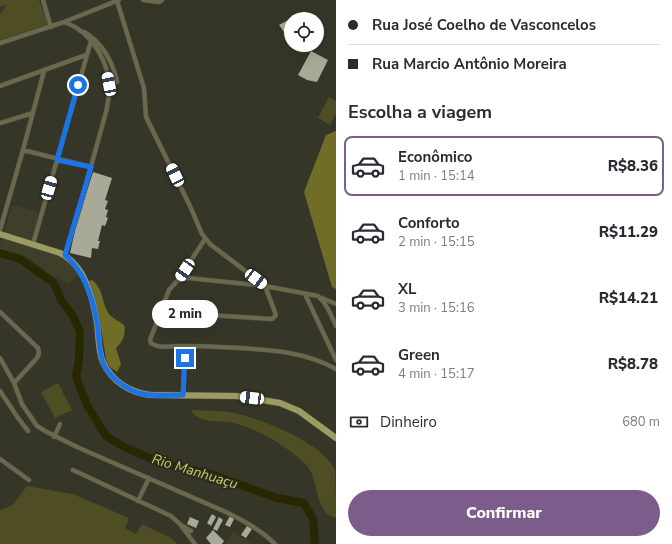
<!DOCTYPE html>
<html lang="pt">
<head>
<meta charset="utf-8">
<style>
	:root { --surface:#fff; --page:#f7f7f7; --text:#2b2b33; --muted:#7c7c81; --line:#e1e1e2; --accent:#7b5c8a }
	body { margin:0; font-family:"Nunito Sans",sans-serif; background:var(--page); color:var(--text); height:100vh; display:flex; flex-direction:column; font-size:15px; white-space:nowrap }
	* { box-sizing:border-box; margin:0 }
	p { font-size:13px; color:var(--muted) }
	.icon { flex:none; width:22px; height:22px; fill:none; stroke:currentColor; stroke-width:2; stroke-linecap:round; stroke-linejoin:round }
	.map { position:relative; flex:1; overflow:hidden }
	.drawer { display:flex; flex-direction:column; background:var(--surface); width:336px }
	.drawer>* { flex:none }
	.top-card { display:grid; align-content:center; height:88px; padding:0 12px; background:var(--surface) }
	.fabs { position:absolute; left:284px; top:12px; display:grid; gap:8px }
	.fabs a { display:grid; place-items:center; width:40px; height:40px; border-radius:50%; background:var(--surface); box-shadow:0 4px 16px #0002; font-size:20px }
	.end { position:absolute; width:18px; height:18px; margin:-9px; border:5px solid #1a73e8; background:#fff; box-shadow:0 0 0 2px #fff }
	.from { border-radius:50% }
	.bubble { position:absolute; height:28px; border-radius:14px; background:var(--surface); box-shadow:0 4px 16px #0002; font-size:13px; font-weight:800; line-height:28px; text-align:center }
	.car { position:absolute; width:12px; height:24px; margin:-12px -6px; border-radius:5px; box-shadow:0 0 3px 1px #0007; background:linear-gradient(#fff 24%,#345 0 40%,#fff 0 76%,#345 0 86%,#fff 0) }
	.top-card b { display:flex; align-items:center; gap:14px; height:38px; font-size:15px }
	.top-card b+b { border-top:1px solid var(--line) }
	.top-card i { width:10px; height:10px; background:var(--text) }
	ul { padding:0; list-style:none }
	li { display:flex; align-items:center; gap:12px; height:60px; margin:0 8px 6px; padding:0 4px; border:2px solid transparent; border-radius:8px }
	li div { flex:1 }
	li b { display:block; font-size:15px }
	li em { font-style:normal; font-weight:800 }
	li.active { border-color:var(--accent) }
	li>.icon { width:36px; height:36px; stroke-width:1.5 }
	h2 { padding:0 12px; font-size:18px; line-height:48px }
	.pay { display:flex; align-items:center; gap:10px; height:44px; padding:0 12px; font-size:15px }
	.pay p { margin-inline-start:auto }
	.button { display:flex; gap:8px; margin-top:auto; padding:8px 12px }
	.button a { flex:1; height:46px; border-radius:24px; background:var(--accent); color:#fff; font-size:16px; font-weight:800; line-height:46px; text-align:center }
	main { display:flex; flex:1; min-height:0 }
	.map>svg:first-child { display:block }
	.built { fill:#3e3e29 }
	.green { fill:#4e4d23 }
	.forest { fill:#706d26 }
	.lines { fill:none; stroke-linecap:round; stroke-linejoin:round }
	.river { stroke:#292702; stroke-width:8 }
	.building { fill:#a9a998 }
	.street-casing { stroke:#535346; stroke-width:5 }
	.primary-casing { stroke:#535346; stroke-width:7 }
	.street { stroke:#69694d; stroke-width:4 }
	.primary { stroke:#9d9b61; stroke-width:6 }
	.route { stroke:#1a73e8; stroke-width:5 }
	.labels { text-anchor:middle; stroke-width:4; stroke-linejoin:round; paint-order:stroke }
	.water-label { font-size:14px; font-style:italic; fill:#cdca67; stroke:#2c2c1e }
</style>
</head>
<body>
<main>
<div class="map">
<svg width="336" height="544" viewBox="0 0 336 544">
	<rect width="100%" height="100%" fill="#363628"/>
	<path class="built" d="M12 205 39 212 31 242 4 233Z
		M1 238 29 245 60 256 70 263 79 274 68 284 51 275 25 255 0 250Z
		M233 531 252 544H226Z"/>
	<path class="green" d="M0 0H39L48 24 0 40V14L7 5 0 7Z
		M329 97 336 101V114L330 125 318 118Z
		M58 383 72 410 55 418 41 392Z
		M191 410C205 411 220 410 234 413 262 419 323 443 335 470 336 479 336 507 336 518 314 513 319 481 308 467 302 460 292 452 284 447 270 436 251 428 234 423 220 420 200 425 191 410Z
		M27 486 73 494 129 518 125 528 136 534 142 524 171 538 177 544H0V510L13 505Z"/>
	<path class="forest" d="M336 131V289L332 287 304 192 326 135Z
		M92 280C104 289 101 302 109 314 112 318 119 321 124 325 126 335 123 341 116 348L121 364 117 372 110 367 106 359 100 321 88 281Z"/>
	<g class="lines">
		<path class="river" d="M0 253 20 259 54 283 61 300 73 316 80 332 79 359 76 377 87 405 106 436 126 448 161 463 210 474 277 498 304 503 313 519 315 544"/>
	</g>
	<path class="building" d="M299 14 302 19H291V33L287 36 279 25Z
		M311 51 328 60 317 82 307 80 298 75Z
		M93 172 112 178 105 200 108 201 105 209 108 210 106 217 108 218 105 226 102 225 98 241H100L98 249 92 248 91 258 70 253 76 226Z
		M212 514 216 517 211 526 207 523Z
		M230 516 234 519 230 527 225 525Z
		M190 517 199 521 196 528 187 524Z
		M219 517 223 520 217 531 213 529Z
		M247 526 252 529 246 538 241 535Z
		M213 530 224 541 222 544H211L206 538Z"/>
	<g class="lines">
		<defs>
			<path id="street" d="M43 0 51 27
				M143 0 159 2 162 0
				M117 1 144 88 146 117 190 206 202 234 210 244 265 286 276 315 272 319 160 312
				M64 22C69 24 74 26 78 29 95 40 108 64 109 84 110 94 108 103 106 112L79 210 65 255
				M84 32C102 42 113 62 117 82
				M0 43 64 22 119 0
				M0 86 86 55
				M0 123 33 113
				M23 150 91 167
				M0 230 23 150 44 71
				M33 244 91 41
				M178 280 205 239
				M305 294 336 360
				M322 298 336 304
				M0 312 38 348 39 353 37 358 14 383
				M336 326C331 315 327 304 318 296L265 286 188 278 178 280 169 290 150 340 151 343C160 350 176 345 187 346 204 346 221 347 239 348 272 350 306 352 336 369
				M0 358 14 383 22 404 37 426 45 431 77 447 226 512C244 521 261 530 275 544
				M0 391 18 418 28 431
				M183 395 185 346
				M54 437 60 424
				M0 459 29 480
				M73 470 171 516 181 525 191 531
				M138 501 149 478
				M182 527 195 544"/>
			<path id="primary" d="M0 234 60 253C85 265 93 298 97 323 99 336 98 351 103 362 112 382 131 393 151 395L237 396 280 403 299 411 336 438"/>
		</defs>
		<use href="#street" class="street-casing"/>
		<use href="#primary" class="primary-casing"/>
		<use href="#street" class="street"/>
		<use href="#primary" class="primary"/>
	</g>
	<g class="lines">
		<path class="route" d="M78 85 57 160 91 167 65 255C85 272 93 298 97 323 99 336 99 348 102 360 107 376 127 391 143 394 156 397 170 395 183 395L185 358"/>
	</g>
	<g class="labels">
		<g class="water-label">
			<text transform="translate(195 471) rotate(17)" y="5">Rio Manhuaçu</text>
		</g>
	</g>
</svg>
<div class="fabs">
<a><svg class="icon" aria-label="locate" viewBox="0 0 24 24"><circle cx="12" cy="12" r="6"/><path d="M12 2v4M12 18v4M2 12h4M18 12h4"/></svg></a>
</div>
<i class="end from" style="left:78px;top:85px"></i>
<i class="end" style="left:185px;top:358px"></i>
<div class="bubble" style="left:152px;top:300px;width:66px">2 min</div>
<i class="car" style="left:109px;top:84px;rotate:349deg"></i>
<i class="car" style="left:175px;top:175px;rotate:334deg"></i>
<i class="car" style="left:49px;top:188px;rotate:16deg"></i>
<i class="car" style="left:185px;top:270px;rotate:214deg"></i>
<i class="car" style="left:256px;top:279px;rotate:127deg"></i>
<i class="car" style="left:252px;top:398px;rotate:277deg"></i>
</div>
<section class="drawer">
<div class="top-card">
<b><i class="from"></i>Rua José Coelho de Vasconcelos</b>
<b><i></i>Rua Marcio Antônio Moreira</b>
</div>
<h2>Escolha a viagem</h2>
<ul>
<li class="active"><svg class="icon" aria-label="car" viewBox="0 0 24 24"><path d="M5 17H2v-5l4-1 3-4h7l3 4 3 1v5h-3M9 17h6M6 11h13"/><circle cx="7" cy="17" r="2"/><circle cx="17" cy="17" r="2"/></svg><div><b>Econômico</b><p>1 min · 15:14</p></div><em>R$8.36</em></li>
<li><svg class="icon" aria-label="car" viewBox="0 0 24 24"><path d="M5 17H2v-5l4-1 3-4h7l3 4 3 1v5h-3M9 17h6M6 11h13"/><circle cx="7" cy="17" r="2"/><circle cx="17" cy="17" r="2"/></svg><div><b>Conforto</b><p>2 min · 15:15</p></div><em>R$11.29</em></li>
<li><svg class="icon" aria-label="car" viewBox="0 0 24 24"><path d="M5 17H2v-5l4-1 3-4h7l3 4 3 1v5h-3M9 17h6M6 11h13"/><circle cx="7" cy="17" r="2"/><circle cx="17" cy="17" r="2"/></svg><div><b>XL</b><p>3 min · 15:16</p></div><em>R$14.21</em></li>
<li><svg class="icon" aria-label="car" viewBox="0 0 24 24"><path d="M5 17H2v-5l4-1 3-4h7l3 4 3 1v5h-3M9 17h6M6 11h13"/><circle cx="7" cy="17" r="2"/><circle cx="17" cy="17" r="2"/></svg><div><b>Green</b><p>4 min · 15:17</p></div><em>R$8.78</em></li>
</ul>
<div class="pay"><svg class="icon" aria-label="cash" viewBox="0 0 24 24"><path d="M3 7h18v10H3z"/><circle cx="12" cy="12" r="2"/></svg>Dinheiro<p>680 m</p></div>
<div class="button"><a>Confirmar</a></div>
</section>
</main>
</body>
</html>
